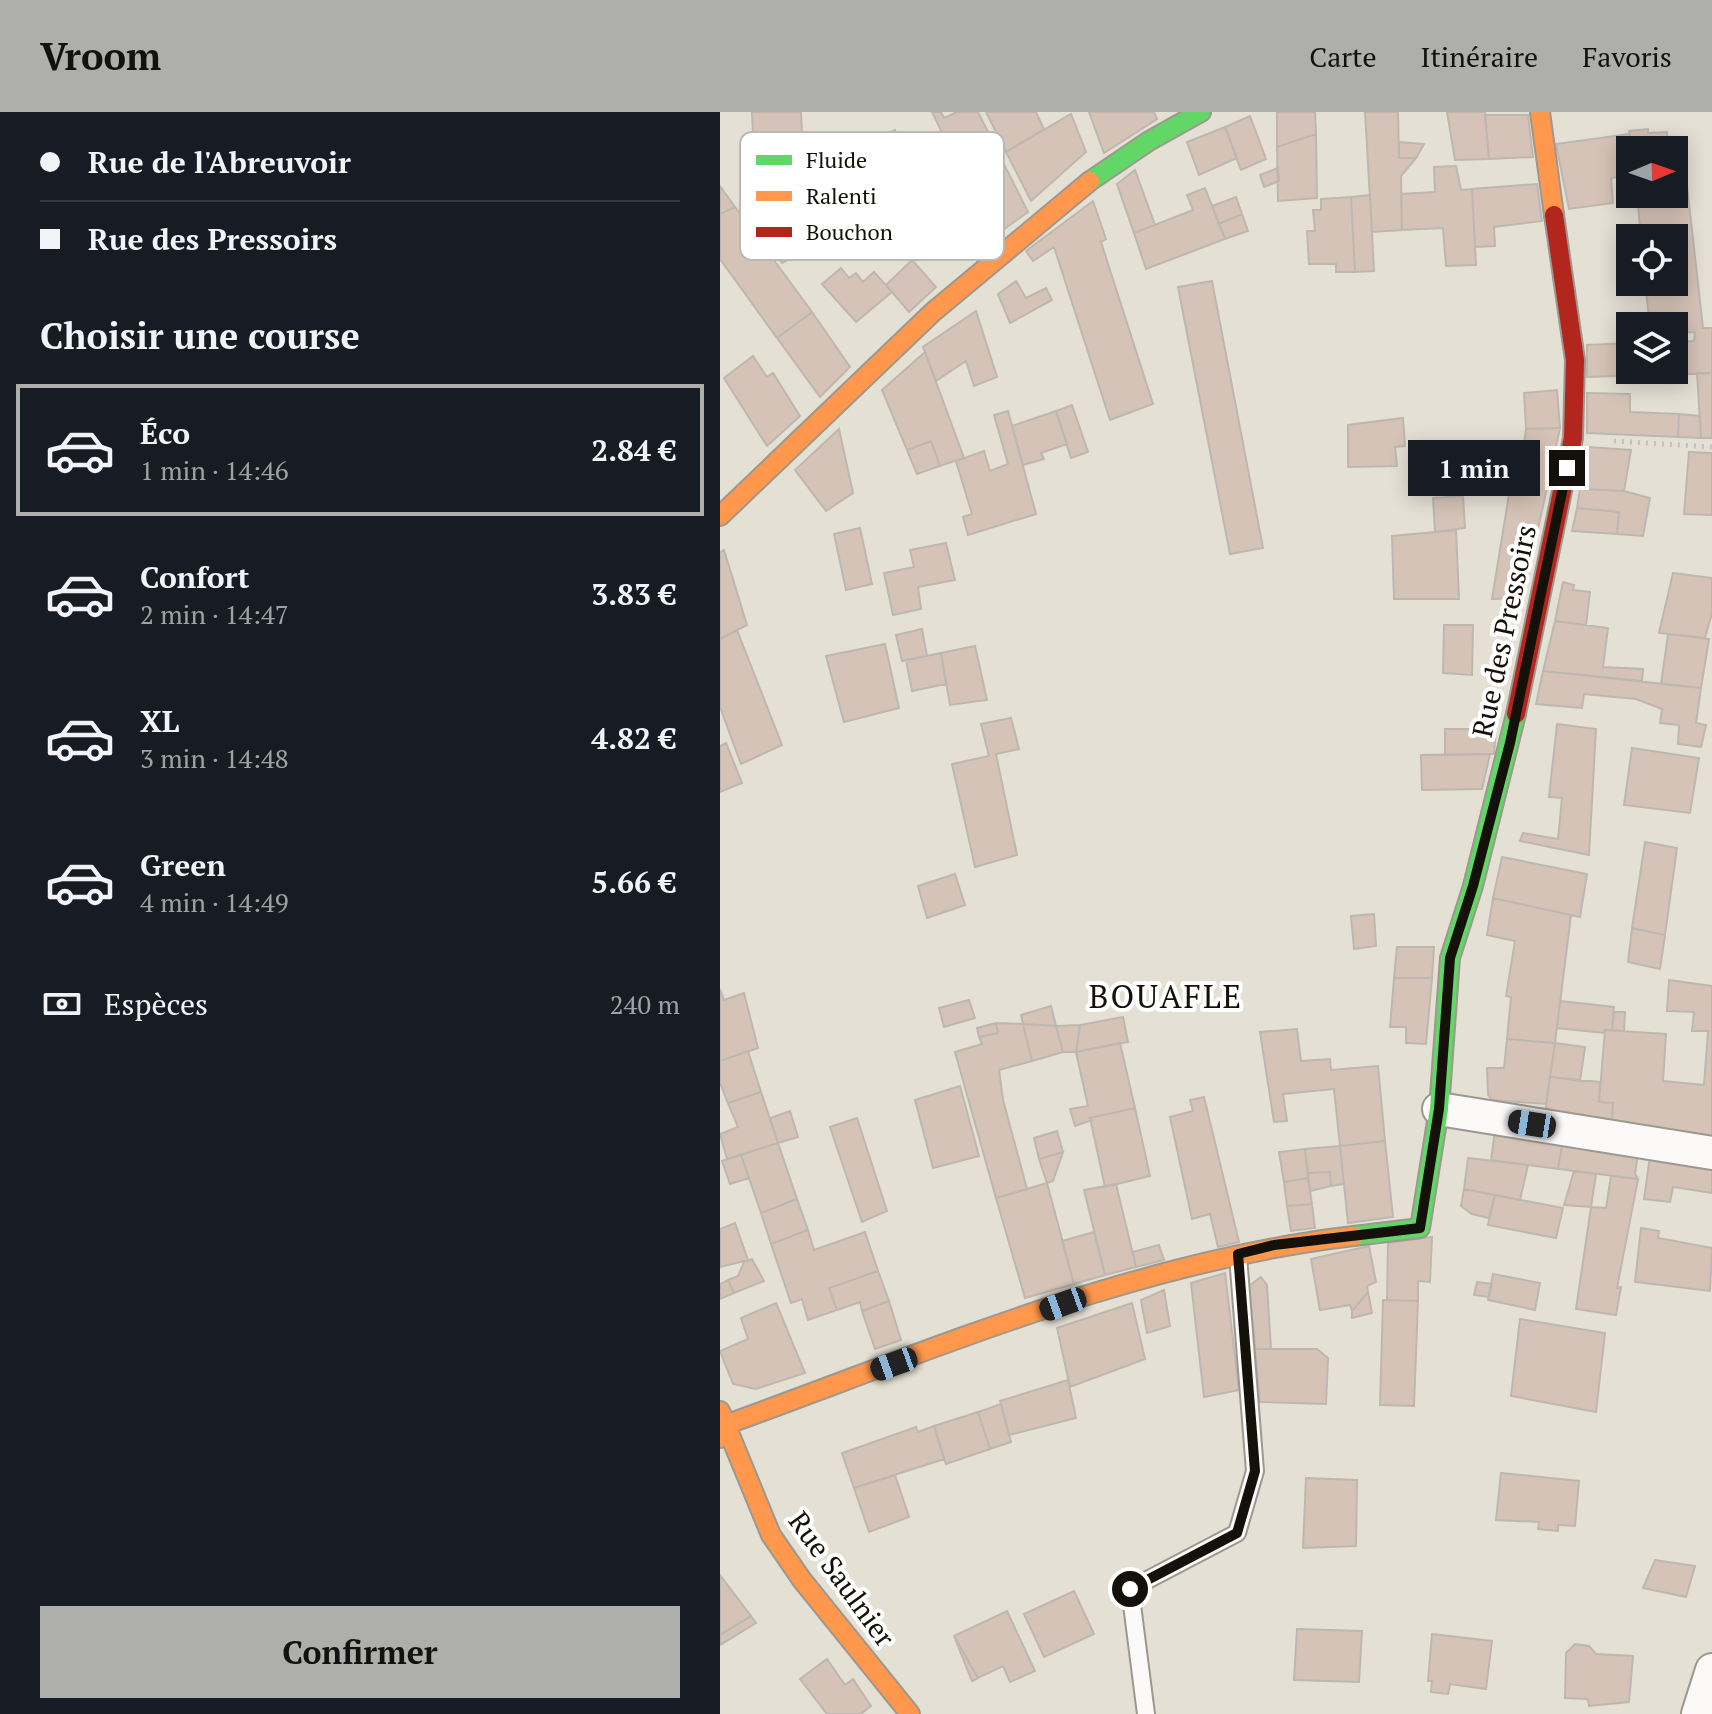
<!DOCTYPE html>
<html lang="fr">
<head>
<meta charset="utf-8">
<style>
	:root { --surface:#171b24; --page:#242831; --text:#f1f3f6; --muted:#9ea1a6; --line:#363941; --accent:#aeaeac }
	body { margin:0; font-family:"PT Serif",serif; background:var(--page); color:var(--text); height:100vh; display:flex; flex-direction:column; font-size:30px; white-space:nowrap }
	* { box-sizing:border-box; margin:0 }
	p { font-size:26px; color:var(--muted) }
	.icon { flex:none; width:44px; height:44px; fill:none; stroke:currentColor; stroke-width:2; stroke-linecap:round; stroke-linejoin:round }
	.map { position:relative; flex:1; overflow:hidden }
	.drawer { display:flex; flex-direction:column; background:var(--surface); width:720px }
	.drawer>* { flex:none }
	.banner { display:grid; align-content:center; height:176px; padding:0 40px; background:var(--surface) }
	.needle { width:52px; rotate:88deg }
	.fabs { position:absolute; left:896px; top:24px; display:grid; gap:16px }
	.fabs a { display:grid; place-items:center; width:72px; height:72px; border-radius:0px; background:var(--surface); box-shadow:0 4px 20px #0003; font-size:40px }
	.end { position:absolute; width:36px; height:36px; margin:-18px; border:10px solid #14110a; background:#fff; box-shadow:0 0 0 4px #fff }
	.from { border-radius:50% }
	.bubble { position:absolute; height:56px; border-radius:0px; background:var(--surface); box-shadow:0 4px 20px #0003; font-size:26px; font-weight:700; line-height:56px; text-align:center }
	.car { position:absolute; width:24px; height:48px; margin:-24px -12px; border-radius:10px; box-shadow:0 0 6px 2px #0007; background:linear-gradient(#222 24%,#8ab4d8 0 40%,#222 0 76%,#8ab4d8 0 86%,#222 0) }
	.banner b { display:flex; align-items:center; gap:28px; height:76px; font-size:30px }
	.banner b+b { border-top:2px solid var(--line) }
	.banner i { width:20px; height:20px; background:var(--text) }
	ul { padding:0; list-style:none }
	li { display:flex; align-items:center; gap:24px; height:132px; margin:0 16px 12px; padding:0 24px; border:4px solid transparent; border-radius:0px }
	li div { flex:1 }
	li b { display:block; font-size:30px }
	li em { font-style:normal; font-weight:700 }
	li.on { border-color:var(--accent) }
	li>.icon { width:72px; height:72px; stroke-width:1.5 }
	h2 { padding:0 40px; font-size:36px; line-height:96px }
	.pay { display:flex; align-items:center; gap:20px; height:88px; padding:0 40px; font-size:30px }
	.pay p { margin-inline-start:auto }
	.action { display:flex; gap:16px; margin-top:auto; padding:16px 40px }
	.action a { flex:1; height:92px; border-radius:0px; background:var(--accent); color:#111; font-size:32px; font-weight:700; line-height:92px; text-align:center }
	header { display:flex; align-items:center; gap:48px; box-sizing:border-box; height:112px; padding:0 40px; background:var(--accent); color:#111 }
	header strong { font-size:38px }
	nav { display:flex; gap:44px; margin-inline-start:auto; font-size:28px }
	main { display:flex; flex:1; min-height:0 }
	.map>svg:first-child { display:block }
	.building { fill:#d6c3b7; stroke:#beb7b0; stroke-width:2 }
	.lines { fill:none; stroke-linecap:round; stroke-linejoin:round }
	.lane-casing { stroke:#9c988f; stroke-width:20 }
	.street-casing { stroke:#9c988f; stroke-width:36 }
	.fast-casing { stroke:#9c988f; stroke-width:22 }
	.slow-casing { stroke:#9c988f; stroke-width:22 }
	.jam-casing { stroke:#9c988f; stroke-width:22 }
	.path { stroke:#c3c1bc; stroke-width:5; stroke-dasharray:2 6; stroke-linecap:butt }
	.lane { stroke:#fbfaf9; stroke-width:16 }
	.street { stroke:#fbfaf9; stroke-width:32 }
	.fast { stroke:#63d668; stroke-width:18 }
	.slow { stroke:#ff974d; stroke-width:18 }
	.jam { stroke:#b3261e; stroke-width:18 }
	.route { stroke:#14110a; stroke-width:10 }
	.labels { text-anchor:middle; stroke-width:8; stroke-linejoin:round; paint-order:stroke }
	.street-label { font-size:28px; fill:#14110a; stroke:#fff }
	.quarter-label { font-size:32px; letter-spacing:2px; fill:#14110a; stroke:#fff }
	.key { fill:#fff; stroke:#b8b8b6; stroke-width:2 }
	.key-label { font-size:22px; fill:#14110a }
</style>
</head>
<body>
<header>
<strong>Vroom</strong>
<nav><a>Carte</a><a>Itinéraire</a><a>Favoris</a></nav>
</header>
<main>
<section class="drawer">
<div class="banner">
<b><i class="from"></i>Rue de l'Abreuvoir</b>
<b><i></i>Rue des Pressoirs</b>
</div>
<h2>Choisir une course</h2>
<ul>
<li class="on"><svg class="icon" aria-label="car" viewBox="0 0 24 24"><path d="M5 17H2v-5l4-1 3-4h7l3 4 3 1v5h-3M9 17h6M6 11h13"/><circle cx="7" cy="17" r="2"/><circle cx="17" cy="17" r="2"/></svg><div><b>Éco</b><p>1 min · 14:46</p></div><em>2.84 €</em></li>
<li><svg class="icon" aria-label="car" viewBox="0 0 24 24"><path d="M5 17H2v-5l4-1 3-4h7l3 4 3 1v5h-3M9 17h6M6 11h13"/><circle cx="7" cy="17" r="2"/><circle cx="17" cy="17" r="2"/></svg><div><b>Confort</b><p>2 min · 14:47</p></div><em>3.83 €</em></li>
<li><svg class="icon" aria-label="car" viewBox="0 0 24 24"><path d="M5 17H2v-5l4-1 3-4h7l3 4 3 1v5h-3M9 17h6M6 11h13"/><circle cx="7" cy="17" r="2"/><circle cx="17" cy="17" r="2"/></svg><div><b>XL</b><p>3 min · 14:48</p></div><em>4.82 €</em></li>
<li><svg class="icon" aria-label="car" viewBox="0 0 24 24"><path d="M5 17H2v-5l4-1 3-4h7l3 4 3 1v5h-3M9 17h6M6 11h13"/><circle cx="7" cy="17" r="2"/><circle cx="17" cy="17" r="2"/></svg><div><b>Green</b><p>4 min · 14:49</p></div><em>5.66 €</em></li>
</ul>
<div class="pay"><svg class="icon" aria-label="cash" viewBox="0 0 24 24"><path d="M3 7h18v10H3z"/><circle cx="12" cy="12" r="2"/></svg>Espèces<p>240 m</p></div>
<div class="action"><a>Confirmer</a></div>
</section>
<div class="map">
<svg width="992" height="1602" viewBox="0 0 992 1602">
	<rect width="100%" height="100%" fill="#e5e0d4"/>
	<path class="building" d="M32 0H81L83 45 34 47Z
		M212 0H221L224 6 237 0H258L308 100 273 125Z
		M266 0H316L324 17 286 40Z
		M369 0H434L437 7 384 41Z
		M557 0H595L596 22 557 35Z
		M645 0H678L679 46H696L681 64 682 118 652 120Z
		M727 0H765L769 47 735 48Z
		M351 2 366 40 311 89 286 40Z
		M765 3H808L813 45 769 47Z
		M530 4 546 47 521 58 505 15Z
		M505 15 517 46 479 63 467 30Z
		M928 17V21L947 20 948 38H912L909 19Z
		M175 18 188 48 163 62 147 31Z
		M596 22 597 86 558 89 557 35Z
		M910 22V63L891 66 893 91 849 97 836 32Z
		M679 30 704 32 696 46H679Z
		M140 35 169 96 62 151 20 93Z
		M954 47H964L983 216H992V261L867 265V233L910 231V258H954V230L974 229 975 220 954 221V214H930L925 170H954V126H921L917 82H954Z
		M736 54 741 78 752 77 756 153 726 154 723 116 682 118 681 82 715 80 714 55Z
		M558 56 559 69 544 75 540 63Z
		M415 58 435 113 414 121 397 72Z
		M817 72 822 109 774 115 775 134 755 135 752 77Z
		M0 74 15 95 0 102Z
		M485 76 505 127 426 157 414 121 473 98 467 83Z
		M650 83 654 159 635 160 631 85Z
		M516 85 522 102 499 112 492 94Z
		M631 85 635 160H616V152H589L587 119H595L593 98H601V87Z
		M373 89 386 127 381 130 433 292 390 308 334 135 313 149 306 139Z
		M15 95 92 200 57 226 0 147V102Z
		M522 102 528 119 505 127 499 112Z
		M192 148 216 175 189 200 166 173Z
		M121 156 129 166 136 161 143 170 154 160 172 180 136 210 102 172Z
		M296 169 306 186 326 176 332 188 290 211 278 182Z
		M492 169 543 436 510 442 458 175Z
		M256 199 277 265 254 274 246 249 216 269 203 235Z
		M92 200 130 255 100 285 57 226Z
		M205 240 244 346 220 354 211 329 187 338 162 278Z
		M33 244 47 265 53 261 80 304 47 334 4 266Z
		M977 261H992V326H981Z
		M837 278 840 316 806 317 804 281Z
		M867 281 910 282V300L959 302 958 325 867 321Z
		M352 293 368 340 351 346 336 299Z
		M288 299 316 402 248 423 243 405 252 402 236 349 264 339 270 359 288 352 274 303Z
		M336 299 347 332 321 341 324 347 303 353 292 314Z
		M959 302 980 304 981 326 958 325Z
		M683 306 685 334 675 335 677 354 628 355V313Z
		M840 316 803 486 772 487 790 376 798 375 806 317Z
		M119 317 133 381 106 399 75 358Z
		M211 329 220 354 197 362 187 338Z
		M868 335 911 338 904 379 860 377Z
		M969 340 992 341V403L964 402Z
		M860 377 904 379 930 386 923 424 897 422 899 400 857 396Z
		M743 384 745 416 715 420 713 386Z
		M857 396 899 400 897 422 852 419Z
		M140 416 152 472 126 478 114 422Z
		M736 418 739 487H674L672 424Z
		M226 431 235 468 198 475 201 497 173 503 164 461 194 455 190 438Z
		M4 438 27 513 0 527V440Z
		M953 461 992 466V501L985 526 939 521Z
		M843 470 854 473 853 478 870 480 866 513 835 509Z
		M835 509 888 516 883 555 923 557 922 569 823 559Z
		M724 513H753L752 563 723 561Z
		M202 517 207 544 182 549 176 523Z
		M17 518 62 633 21 652 0 595V527Z
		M948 522 989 527 981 576 941 572Z
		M165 532 179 596 124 610 106 544Z
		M255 534 267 588 230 593 221 541Z
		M221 541 226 572 192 579 186 548Z
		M823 559 981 576 976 611 986 613 981 635 958 632 959 613 940 611 942 597 916 587 864 582 862 596 816 592Z
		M291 606 299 637 276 642 297 743 255 755 232 652 269 644 261 612Z
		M837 612 876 617 869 743 800 729 803 721 838 727 842 686 829 685Z
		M725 617H776L774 642 725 643Z
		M6 631 22 671 0 680V634Z
		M912 636 979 646 970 701 904 693Z
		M770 642 762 677 702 678 701 643Z
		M925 730 957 736 945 823 912 816Z
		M782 745 867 762 860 805 773 786Z
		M235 762 245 793 207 806 198 774Z
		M773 786 851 803 835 931 787 927 791 885 786 884 795 829 767 823Z
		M654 802 656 834 634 837 631 804Z
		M912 816 945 823 940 857 908 850Z
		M677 835H714L712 866H674Z
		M674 866H712L706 932 686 931V915H670Z
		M949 868 992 874V1028L892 1010 893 991 879 990 885 918 946 922 943 969 984 973 988 919H972L974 900 947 899Z
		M0 877 4 888 24 881 38 936 0 949Z
		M249 888 255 906 224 915 219 896Z
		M840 889 894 895 892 918H885L884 921 837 916Z
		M331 894 336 914 303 912 301 903Z
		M894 900H905L904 919 892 918Z
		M403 905 408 930 356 940 360 913Z
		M276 911 303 912 312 949 279 958 283 988 307 1077 276 1086 235 940 262 932 259 925 278 921Z
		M276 911 278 921 259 925 257 916Z
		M303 912 336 914 343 940 312 949Z
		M360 913 356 940H343L336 914Z
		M577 917 581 949 610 947 611 958 658 954 665 1029 620 1034 614 977 563 982 567 1009 554 1010 540 920Z
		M787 927 835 931 826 992 772 988 768 983 767 956H784Z
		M400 931 415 996 370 1006 372 1008 355 1014 350 997 368 994 356 940Z
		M835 931 865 935 860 969 830 965Z
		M28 939 41 980 8 991 0 971V949Z
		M830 965 880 970 879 990 893 991 892 1010 825 1002Z
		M240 974 259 1044 213 1056 195 988Z
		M41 980 58 1031 7 1047 0 1022 18 1015 8 991Z
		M484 985 519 1130 498 1135 490 1102 472 1107 450 1005 473 999 470 988Z
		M415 996 430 1064 385 1075 370 1006Z
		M70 999 78 1025 58 1031 50 1006Z
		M137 1006 167 1099 142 1110 110 1015Z
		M337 1019 343 1040 319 1047 314 1026Z
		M775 1019 843 1028 838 1057 771 1048Z
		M843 1028 918 1041 915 1062 918 1067 838 1057Z
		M665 1029 673 1105 628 1111 620 1034Z
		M58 1031 77 1087 41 1101 21 1043Z
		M620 1034 624 1072 611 1074 610 1060 588 1061 585 1037Z
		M585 1037 588 1066 564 1070 559 1040Z
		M343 1040 333 1069 327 1071 319 1047Z
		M21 1043 29 1066 10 1072 2 1049Z
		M930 1044 992 1054V1081L953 1075 950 1090 924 1087Z
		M748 1046 808 1053 800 1088 744 1077Z
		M854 1059 876 1062 871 1095 844 1093Z
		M610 1060 611 1074 590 1079 588 1061Z
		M891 1064 918 1067 897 1176 901 1175 896 1203 856 1197 871 1095 886 1096Z
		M588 1066 592 1092 567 1094 564 1070Z
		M327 1071 354 1172 305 1186 276 1086Z
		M396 1072 416 1155 385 1163 364 1078Z
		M744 1077 775 1083 769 1106 752 1102 741 1094Z
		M775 1083 843 1096 836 1126 768 1113Z
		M77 1087 88 1118 51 1132 41 1101Z
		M592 1092 595 1116 571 1119 567 1094Z
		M15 1111 28 1148 0 1155V1117Z
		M921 1116 939 1119 938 1126 992 1136 990 1179 915 1170Z
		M88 1118 94 1138 145 1120 158 1159 109 1176 117 1198 88 1208 82 1187 71 1191 51 1132Z
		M374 1120 385 1163 354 1172 342 1129Z
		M712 1125 710 1170 698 1169V1189L667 1188 668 1131Z
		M439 1133 444 1148 416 1155 413 1140Z
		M649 1134 656 1170 647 1174 648 1180 632 1199 630 1193 600 1198 591 1147Z
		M32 1147 44 1169 14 1181 8 1168 18 1164 24 1150Z
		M158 1159 169 1189 142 1199 140 1190 117 1198 109 1176Z
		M505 1161 519 1278 484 1285 471 1171Z
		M773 1162 820 1171 815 1198 768 1188Z
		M541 1165 547 1173 551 1237H535L529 1174Z
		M8 1168 14 1181 0 1187V1172Z
		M757 1170 772 1172 769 1185 754 1183Z
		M444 1178 450 1214 427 1221 421 1188Z
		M648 1180 652 1201 632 1206V1199Z
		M663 1188 698 1189 694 1294 660 1293Z
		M169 1189 181 1228 155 1237 142 1199Z
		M56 1191 85 1261 36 1277 13 1272 0 1239 28 1227 21 1206Z
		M412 1191 425 1247 350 1275 337 1216Z
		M800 1207 885 1221 876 1300 791 1284Z
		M535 1237H597L608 1246 606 1292 540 1290Z
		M348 1268 356 1306 289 1323 280 1289Z
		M281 1292 291 1330 270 1337 258 1300Z
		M258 1300 270 1337 226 1352 214 1314Z
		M214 1314 224 1347 134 1376 122 1341 196 1315 198 1320Z
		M781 1361 859 1369 855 1414 838 1413V1419L818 1417 819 1410 776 1408Z
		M175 1363 189 1405 149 1420 134 1376Z
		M586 1366 637 1368 636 1434 583 1436Z
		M935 1448 975 1454 966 1485 923 1476Z
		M0 1463 31 1504 0 1523Z
		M354 1479 374 1522 324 1545 304 1502Z
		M287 1499 315 1559 290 1570 283 1554 258 1566 234 1524Z
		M31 1504 36 1511 0 1533V1523Z
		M577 1517 642 1519 639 1570 574 1568Z
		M712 1522 772 1529 766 1577 730 1572 728 1582 711 1580 712 1569H708Z
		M234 1524 258 1566 252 1569Z
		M855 1532 869 1534 876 1542 913 1544 909 1590 869 1594 868 1587 845 1586 846 1541Z
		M107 1547 125 1573 133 1567 151 1594 141 1602H107L80 1567Z"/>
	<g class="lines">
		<defs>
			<path id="lane" d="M426 1602 410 1477 517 1421 535 1359 518 1144"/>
			<path id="street" d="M719 997 992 1041
				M978 1602 992 1558"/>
			<path id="fast" d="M370 69 429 29 481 0
				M634 1124 700 1116 719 997 730 846 753 774 796 602"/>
			<path id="slow" d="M820 0 834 103
				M0 404 213 200 370 69
				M0 1299 51 1423 82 1468 190 1602
				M0 1326 5 1313C210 1239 416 1149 634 1124"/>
			<path id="jam" d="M796 602 853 326 855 248 834 103"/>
		</defs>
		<use href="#lane" class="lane-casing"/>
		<use href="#street" class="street-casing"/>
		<use href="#fast" class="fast-casing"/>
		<use href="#slow" class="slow-casing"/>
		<use href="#jam" class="jam-casing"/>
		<path class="path" d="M894 329 992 335"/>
		<use href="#lane" class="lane"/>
		<use href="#street" class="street"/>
		<use href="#fast" class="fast"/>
		<use href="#slow" class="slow"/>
		<use href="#jam" class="jam"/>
	</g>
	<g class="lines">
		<path class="route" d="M410 1477 517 1421 535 1359 518 1142 554 1133 700 1116 719 997 730 846 753 774 790 631 847 356"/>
	</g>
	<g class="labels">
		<g class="street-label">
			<text transform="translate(784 519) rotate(-78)" y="10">Rue des Pressoirs</text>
			<text transform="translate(122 1467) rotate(54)" y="10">Rue Saulnier</text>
		</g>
		<g class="quarter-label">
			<text x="446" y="896">BOUAFLE</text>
		</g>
	</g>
	<rect x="20" y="20" width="264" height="128" rx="12" class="key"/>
	<rect x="36" y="43" width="36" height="10" fill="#63d668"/>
	<rect x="36" y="79" width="36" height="10" fill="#ff974d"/>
	<rect x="36" y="115" width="36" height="10" fill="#b3261e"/>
	<g class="key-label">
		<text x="86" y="56">Fluide</text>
		<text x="86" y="92">Ralenti</text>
		<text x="86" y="128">Bouchon</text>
	</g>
</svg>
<div class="fabs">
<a><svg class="needle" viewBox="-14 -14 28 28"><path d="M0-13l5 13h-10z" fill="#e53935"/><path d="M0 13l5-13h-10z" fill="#9ea1a6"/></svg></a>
<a><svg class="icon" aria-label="locate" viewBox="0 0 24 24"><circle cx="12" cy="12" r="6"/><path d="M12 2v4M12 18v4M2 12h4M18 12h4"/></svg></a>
<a><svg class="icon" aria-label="layers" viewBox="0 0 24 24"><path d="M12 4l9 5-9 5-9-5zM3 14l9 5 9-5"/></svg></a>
</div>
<i class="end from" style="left:410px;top:1477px"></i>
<i class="end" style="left:847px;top:356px"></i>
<div class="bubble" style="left:688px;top:328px;width:132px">1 min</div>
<i class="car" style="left:812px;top:1012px;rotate:279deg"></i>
<i class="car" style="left:343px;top:1192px;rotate:250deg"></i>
<i class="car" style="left:174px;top:1252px;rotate:250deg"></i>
</div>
</main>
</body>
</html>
